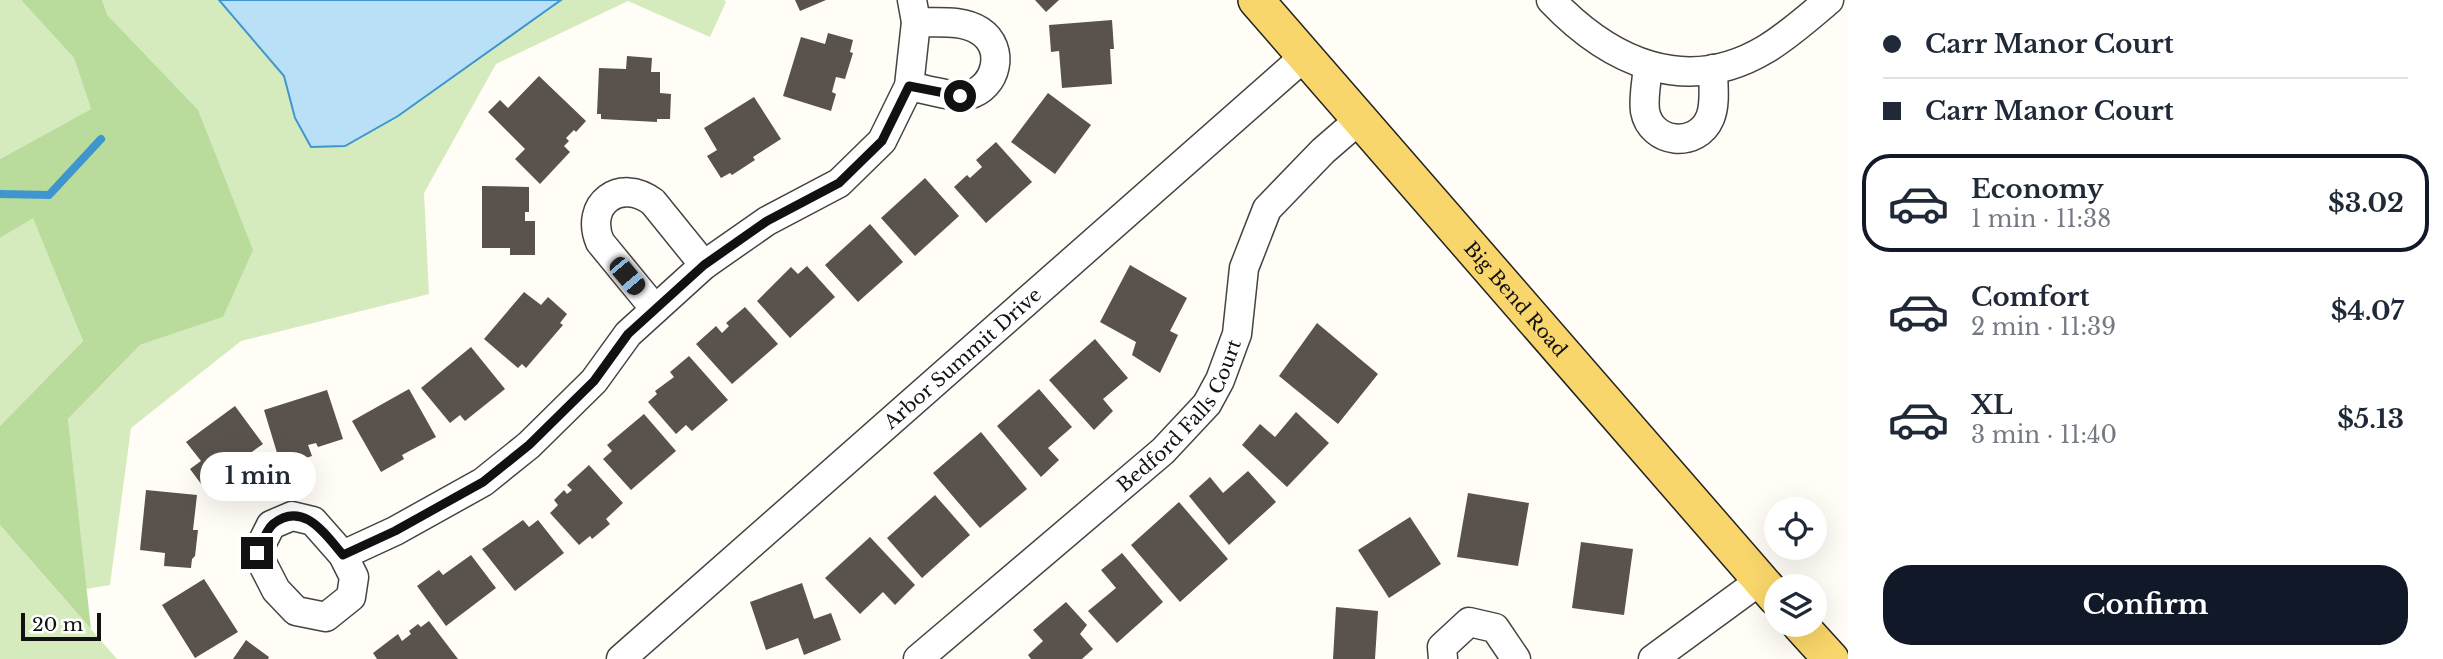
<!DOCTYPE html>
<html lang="en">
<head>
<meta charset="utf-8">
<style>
	:root { --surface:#fff; --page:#f6f6f7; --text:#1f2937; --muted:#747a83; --line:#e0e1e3; --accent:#111827 }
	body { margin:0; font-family:"Libre Baskerville",serif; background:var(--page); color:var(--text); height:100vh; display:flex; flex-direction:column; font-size:26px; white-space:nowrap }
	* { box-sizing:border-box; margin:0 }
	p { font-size:23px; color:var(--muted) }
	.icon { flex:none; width:38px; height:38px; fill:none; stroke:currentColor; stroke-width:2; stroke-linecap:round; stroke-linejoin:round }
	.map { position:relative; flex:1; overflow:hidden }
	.sheet { display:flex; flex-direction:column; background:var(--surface); width:595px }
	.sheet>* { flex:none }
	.top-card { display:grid; align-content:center; height:154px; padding:0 35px; background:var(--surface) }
	.fabs { position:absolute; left:1764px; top:497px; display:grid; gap:14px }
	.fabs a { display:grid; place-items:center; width:63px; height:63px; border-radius:50%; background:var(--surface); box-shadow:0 7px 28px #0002; font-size:35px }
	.scale { position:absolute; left:21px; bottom:18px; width:80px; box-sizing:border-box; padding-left:7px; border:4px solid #111; border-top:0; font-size:19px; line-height:24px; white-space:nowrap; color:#111; -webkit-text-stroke:5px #fff; paint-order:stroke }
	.end { position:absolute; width:32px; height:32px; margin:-16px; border:9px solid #111; background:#fff; box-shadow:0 0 0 4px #fff }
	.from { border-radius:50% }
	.bubble { position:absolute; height:49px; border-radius:24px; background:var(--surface); box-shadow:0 7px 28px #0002; font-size:23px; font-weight:700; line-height:49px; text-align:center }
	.car { position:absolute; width:21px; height:42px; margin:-21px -10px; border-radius:9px; box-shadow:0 0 5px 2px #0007; background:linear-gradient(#222 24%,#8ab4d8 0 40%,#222 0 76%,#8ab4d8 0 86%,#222 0) }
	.top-card b { display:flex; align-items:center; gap:24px; height:66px; font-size:26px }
	.top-card b+b { border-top:2px solid var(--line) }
	.top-card i { width:18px; height:18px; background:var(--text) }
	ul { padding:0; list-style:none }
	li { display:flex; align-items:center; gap:21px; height:98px; margin:0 14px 10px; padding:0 21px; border:4px solid transparent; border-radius:28px }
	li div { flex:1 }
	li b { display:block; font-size:26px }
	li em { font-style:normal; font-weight:700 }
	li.on { border-color:var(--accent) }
	li>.icon { width:63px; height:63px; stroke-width:1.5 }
	.cta { display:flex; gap:14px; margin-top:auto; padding:14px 35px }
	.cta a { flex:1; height:80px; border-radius:28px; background:var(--accent); color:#fff; font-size:28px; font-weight:700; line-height:80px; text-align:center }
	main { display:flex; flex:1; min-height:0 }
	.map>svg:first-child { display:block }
	.green { fill:#d5ebbd }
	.forest { fill:#b9dc9c }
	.water { fill:#b9e0f7; stroke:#3f96cf; stroke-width:2 }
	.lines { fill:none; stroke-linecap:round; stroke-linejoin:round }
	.stream { stroke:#3f96cf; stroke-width:8 }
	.building { fill:#5a524d }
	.minor-casing { stroke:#444; stroke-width:31 }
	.major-casing { stroke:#222; stroke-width:38 }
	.minor { stroke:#fff; stroke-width:28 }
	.major { stroke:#f9d66b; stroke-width:35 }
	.route { stroke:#111; stroke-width:9 }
	.labels { text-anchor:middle; stroke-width:7; stroke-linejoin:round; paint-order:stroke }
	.street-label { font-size:19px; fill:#111; stroke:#fff }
</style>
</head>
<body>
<main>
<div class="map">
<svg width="1848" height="659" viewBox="0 0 1848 659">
	<rect width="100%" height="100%" fill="#fffdf5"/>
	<path class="green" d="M0 0H21L74 58 91 109 0 159Z
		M102 0H724L726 2 710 37 628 1 496 64 424 193 429 294 241 341 131 428 110 585 86 589 68 419 140 345 223 317Z
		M33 217 83 341 0 426V238Z
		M0 525 117 659H0Z"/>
	<path class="forest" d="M21 0H102L108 16 198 110 253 250 223 317 140 345 68 419 91 629 0 525V426L83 341 33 218 0 238V159L91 109 74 58Z"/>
	<path class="water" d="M219 0H561L398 116 345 146 311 147 295 118 284 76Z"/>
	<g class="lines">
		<path class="stream" d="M0 194 49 195 101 139"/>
	</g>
	<path class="building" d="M795 0H826L800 11Z
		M1035 0H1059L1046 12Z
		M1112 20 1114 49H1110L1112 84 1062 88 1059 51 1051 52 1049 25Z
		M828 33 853 40 850 52 853 53 845 79 836 77 832 92 836 94 831 111 783 96 801 37 825 44Z
		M627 56 652 58 651 72H660V93L671 94 670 119H657V122L601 119V114H597L599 68 626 69Z
		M539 76 586 121 576 132 574 130 566 138 569 141 564 146 570 152 540 184 515 159 525 149 488 112 500 100 508 108Z
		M1048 93 1091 125 1055 174 1011 142Z
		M754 97 781 139 753 157 755 160 732 175 730 173 721 178 707 156 717 150 704 128Z
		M996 142 1032 182 986 223 954 187 967 175 970 178 982 167 976 160Z
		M925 178 959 216 915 256 881 218Z
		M482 186 529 187V212H525V221H535V255H510V248H482Z
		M870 224 903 262 858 302 825 265Z
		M1130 265 1187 298 1170 331 1178 335 1160 373 1132 355 1136 342 1100 322Z
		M807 266 835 297 790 338 757 301 791 267 798 274Z
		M524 292 541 305 548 297 567 314 560 323 563 325 526 368 522 364 518 368 484 339Z
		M745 307 778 344 732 384 696 344 716 326 722 333 729 326 726 323Z
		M1317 323 1378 374 1338 424 1279 376Z
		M1095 339 1128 378 1103 399 1113 411 1094 430 1049 380Z
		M471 347 505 389 465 421 460 415 450 423 421 388Z
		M689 356 728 400 692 431 686 425 676 434 648 402 657 394 655 391 674 377 670 372Z
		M409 389 436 437 402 455 404 459 381 472 352 421Z
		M1039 389 1072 427 1048 448 1059 460 1041 477 997 426Z
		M327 390 343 439 318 447 316 443 308 445 312 456 281 466 264 410Z
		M235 406 263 444 246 456 243 452 232 460 240 470 207 492 190 469 201 461 186 442Z
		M1296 412 1329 443 1287 487 1242 445 1260 424 1275 437Z
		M644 414 676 451 631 490 603 459 612 451 607 445Z
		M981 432 1027 489 980 528 933 473Z
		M589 465 623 503 606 519 610 524 592 539 590 536 579 545 550 513 558 505 554 500 564 490 567 494 572 490 567 485Z
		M1248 471 1276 502 1229 545 1189 496 1210 477 1223 493Z
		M146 490 197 495 193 530H198L195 556 192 559 191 568 164 566 165 553 140 550Z
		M1468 493 1529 503 1518 566 1457 557Z
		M935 495 970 535 922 578 887 538Z
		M1179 502 1228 559 1180 602 1131 545Z
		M1410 517 1441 564 1389 598 1358 550Z
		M523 520 529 527 538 520 564 553 515 591 482 549Z
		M870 537 915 585 895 605 883 592 860 614 825 578Z
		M1581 542 1633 549 1624 615 1572 608Z
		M1122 553 1163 602 1117 643 1088 611 1116 588 1101 570Z
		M471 555 496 588 446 626 417 586 439 570 443 575Z
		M204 579 238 632 195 658 162 605Z
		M802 583 814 619 831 613 841 640 804 655 798 638 766 650 750 602Z
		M1066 602 1087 625 1080 634 1093 649 1082 659H1031L1028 655 1043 641 1033 630Z
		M1336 607 1378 611 1375 659H1333Z
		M429 621 458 659H377L373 653 398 634 402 641 411 634 409 631 418 624 421 627Z
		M246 640 269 657 268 659H233Z"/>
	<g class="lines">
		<defs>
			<g id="minor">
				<path d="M1551 0C1610 62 1686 97 1766 49 1789 35 1809 17 1829 0"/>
				<path d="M1648 66C1647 80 1643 97 1645 111 1651 144 1697 149 1710 118 1716 104 1713 84 1713 69"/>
				<path d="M909 86C925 89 953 98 968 95 997 88 1006 48 980 31 962 19 937 23 916 22"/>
				<path d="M655 309 600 242C584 204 620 177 653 202L704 265"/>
				<path d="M292 516 313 521 343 555 354 577 351 597 326 617 296 611 276 590 257 553 271 525Z"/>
				<path d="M343 555 395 531 483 482 529 445 594 381 628 334 704 265 767 221 839 183 882 141 909 86 916 22 912 0"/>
				<path id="s1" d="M621 659 1305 56"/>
				<path id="s2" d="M918 659 1163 451 1207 404 1220 380 1237 334 1244 268 1267 209 1323 151 1360 119"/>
				<path d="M1443 659 1442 647 1469 622 1495 628 1516 659"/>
				<path d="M1653 659 1761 580"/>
			</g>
			<g id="major">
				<path id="s3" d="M1256 0 1776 598"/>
				<path d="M1800 625 1831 659"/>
			</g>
		</defs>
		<use href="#minor" class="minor-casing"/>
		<use href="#major" class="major-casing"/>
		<use href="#minor" class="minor"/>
		<use href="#major" class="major"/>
	</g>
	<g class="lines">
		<path class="route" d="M257 553C261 545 266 530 273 524 303 500 325 534 343 555L395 531 483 482 529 445 594 381 628 334 704 265 767 221 839 183 882 141 909 86 960 96"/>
	</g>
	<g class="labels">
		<g class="street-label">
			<text dy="7" stroke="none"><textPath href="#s3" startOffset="396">Big Bend Road</textPath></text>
			<text dy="7" stroke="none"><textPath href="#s1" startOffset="455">Arbor Summit Drive</textPath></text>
			<text dy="7" stroke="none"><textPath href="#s2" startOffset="360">Bedford Falls Court</textPath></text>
		</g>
	</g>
</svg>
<div class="fabs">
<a><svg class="icon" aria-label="locate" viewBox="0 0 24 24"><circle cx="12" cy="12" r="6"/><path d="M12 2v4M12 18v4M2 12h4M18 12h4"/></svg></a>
<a><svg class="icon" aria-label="layers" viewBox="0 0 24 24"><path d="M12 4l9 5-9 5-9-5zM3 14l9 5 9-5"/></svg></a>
</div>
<div class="scale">20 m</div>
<i class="end from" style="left:960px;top:96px"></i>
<i class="end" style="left:257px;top:553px"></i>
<div class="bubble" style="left:200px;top:452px;width:116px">1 min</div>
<i class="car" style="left:627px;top:276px;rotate:140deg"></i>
</div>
<section class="sheet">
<div class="top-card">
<b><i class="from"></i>Carr Manor Court</b>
<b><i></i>Carr Manor Court</b>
</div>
<ul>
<li class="on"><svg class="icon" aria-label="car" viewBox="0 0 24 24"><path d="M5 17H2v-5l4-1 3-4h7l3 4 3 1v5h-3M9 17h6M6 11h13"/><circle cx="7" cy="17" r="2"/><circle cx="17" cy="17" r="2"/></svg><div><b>Economy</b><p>1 min · 11:38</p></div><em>$3.02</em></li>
<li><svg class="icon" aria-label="car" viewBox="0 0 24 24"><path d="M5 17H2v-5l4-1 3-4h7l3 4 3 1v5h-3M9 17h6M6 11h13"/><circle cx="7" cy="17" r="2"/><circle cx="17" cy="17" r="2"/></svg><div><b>Comfort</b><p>2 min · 11:39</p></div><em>$4.07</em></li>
<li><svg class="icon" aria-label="car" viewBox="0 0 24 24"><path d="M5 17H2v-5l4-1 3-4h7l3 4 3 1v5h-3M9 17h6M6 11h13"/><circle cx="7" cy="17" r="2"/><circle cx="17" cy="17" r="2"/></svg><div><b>XL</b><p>3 min · 11:40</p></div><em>$5.13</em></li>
</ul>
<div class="cta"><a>Confirm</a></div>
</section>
</main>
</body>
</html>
